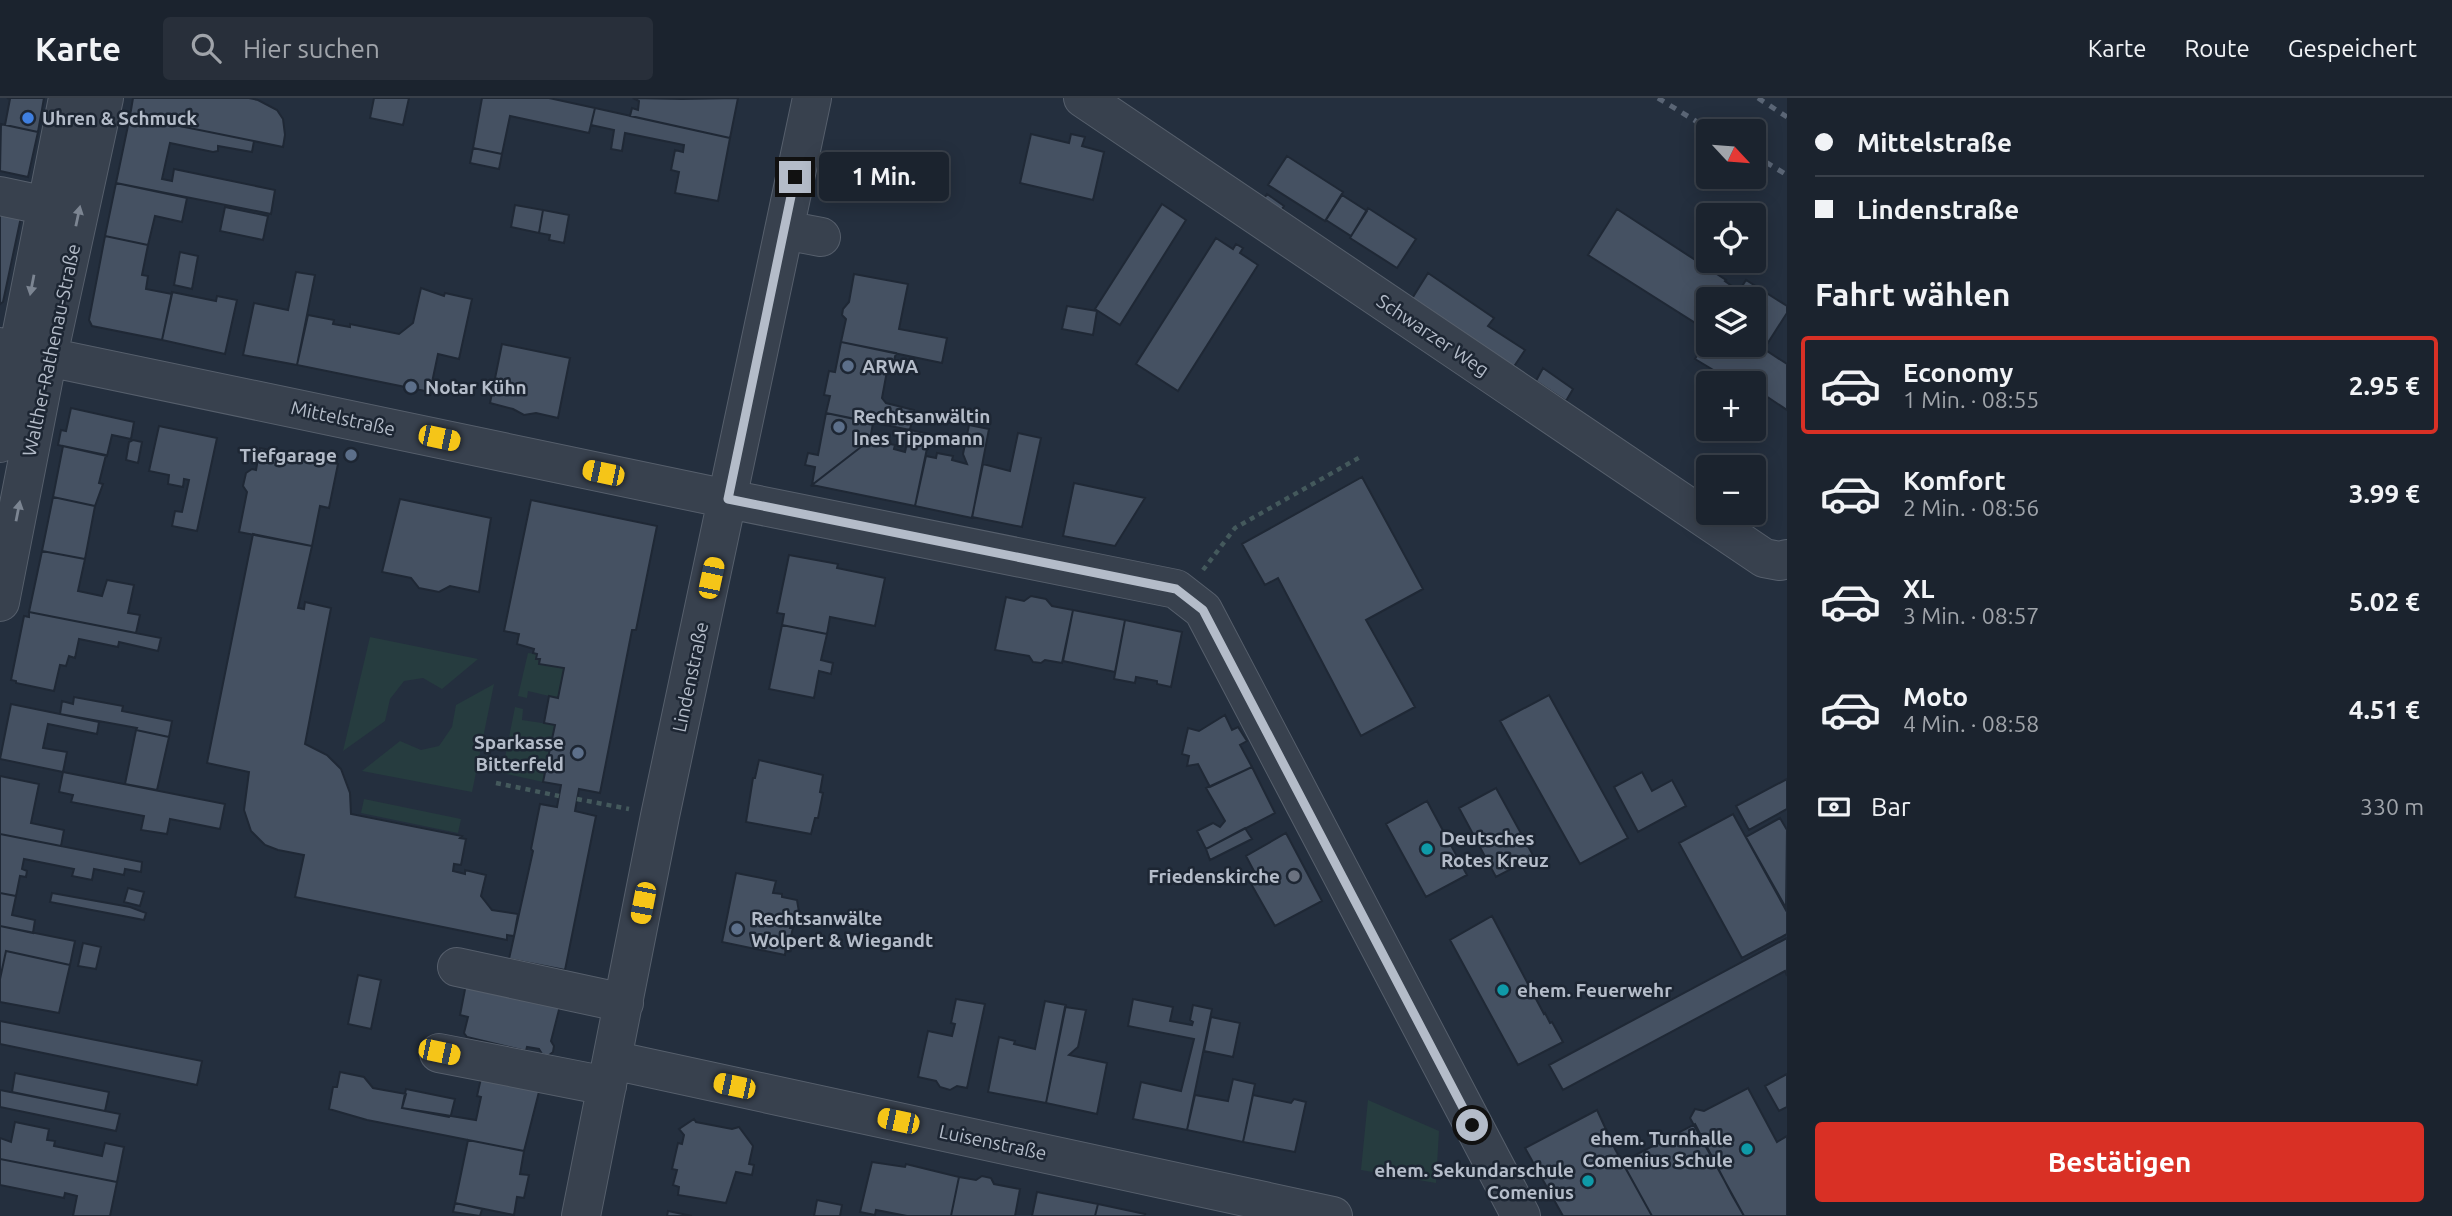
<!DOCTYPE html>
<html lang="de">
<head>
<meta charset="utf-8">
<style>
	:root { --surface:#1b232e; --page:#282f3a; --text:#f1f3f6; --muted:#a0a4aa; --line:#39404a; --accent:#d93025 }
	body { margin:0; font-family:Ubuntu,sans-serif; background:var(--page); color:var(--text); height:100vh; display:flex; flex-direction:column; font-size:26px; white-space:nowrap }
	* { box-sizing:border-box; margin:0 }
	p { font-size:23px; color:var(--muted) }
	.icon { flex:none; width:38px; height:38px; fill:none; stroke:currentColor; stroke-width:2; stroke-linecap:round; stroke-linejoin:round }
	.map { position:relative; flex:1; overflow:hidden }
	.sheet { display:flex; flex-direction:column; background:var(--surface); width:665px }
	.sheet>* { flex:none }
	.hud { display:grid; align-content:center; height:154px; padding:0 28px; background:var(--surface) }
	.needle { width:46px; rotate:116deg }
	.controls { position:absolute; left:1696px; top:21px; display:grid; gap:14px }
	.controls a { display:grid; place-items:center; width:70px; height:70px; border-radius:7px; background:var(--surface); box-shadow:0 4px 18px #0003,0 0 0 2px var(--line); font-size:35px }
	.end { position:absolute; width:32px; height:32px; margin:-16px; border:9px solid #b4bcc9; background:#111; box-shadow:0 0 0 4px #111 }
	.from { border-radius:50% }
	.bubble { position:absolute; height:49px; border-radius:7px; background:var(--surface); box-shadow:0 4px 18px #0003,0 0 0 2px var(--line); font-size:23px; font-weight:700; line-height:49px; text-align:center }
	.car { position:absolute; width:21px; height:42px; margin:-21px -10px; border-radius:9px; box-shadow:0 0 5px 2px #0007; background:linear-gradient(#f5c518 24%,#345 0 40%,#f5c518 0 76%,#345 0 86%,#f5c518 0) }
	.hud b { display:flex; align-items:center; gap:24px; height:66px; font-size:26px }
	.hud b+b { border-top:2px solid var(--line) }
	.hud i { width:18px; height:18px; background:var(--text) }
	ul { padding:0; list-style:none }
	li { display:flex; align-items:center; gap:21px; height:98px; margin:0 14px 10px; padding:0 14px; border:4px solid transparent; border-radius:7px }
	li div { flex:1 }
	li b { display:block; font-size:26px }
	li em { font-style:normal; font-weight:700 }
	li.on { border-color:var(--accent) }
	li>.icon { width:63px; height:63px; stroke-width:1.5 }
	h2 { padding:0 28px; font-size:32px; line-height:84px }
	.pay { display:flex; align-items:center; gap:18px; height:77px; padding:0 28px; font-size:26px }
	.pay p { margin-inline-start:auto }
	.primary-button { display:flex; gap:14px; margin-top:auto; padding:14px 28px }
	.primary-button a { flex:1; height:80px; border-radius:7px; background:var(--accent); color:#fff; font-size:28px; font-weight:700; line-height:80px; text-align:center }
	header { display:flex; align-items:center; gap:42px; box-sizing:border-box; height:98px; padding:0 35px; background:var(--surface); border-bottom:2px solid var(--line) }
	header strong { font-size:33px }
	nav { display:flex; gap:38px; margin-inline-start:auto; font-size:24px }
	.search { width:490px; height:63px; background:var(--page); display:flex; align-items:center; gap:18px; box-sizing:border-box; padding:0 24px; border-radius:7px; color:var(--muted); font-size:26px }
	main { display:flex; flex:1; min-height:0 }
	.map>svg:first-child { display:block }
	.green { fill:#263c3f }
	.building { fill:#455162; stroke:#1f2835; stroke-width:2 }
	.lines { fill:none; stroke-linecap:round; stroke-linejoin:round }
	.minor-casing { stroke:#565f6c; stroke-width:40 }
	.path { stroke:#44595c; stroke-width:4.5; stroke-dasharray:5 5; stroke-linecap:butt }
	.minor { stroke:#38414e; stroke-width:38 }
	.rail { stroke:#5a6575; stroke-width:5; stroke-dasharray:7 7; stroke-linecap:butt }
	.oneway { fill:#7c8592 }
	.route { stroke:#b4bcc9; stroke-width:9 }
	.shop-dot { fill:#3f7fe0; stroke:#1d2633; stroke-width:2.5 }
	.service-dot { fill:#5c6f8a; stroke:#1d2633; stroke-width:2.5 }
	.culture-dot { fill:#0f9aa8; stroke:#1d2633; stroke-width:2.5 }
	.worship-dot { fill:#6b7280; stroke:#1d2633; stroke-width:2.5 }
	.labels { text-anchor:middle; stroke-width:5; stroke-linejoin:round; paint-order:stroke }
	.poi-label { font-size:19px; font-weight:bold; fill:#b4bcc9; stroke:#1d2633; text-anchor:start }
	.street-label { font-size:19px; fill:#b4bcc9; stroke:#1d2633 }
</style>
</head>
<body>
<header>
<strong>Karte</strong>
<div class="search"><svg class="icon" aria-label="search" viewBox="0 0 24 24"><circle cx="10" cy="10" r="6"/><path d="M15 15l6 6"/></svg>Hier suchen</div>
<nav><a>Karte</a><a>Route</a><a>Gespeichert</a></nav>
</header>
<main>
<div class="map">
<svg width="1787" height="1118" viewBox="0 0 1787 1118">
	<rect width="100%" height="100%" fill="#242f3e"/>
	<path class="green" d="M370 539 478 561 442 591 423 580 404 583 390 601 385 623 343 653Z
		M528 555 537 556 539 566 564 570 558 600 528 593 527 600 518 598Z
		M494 586 472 694 362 673 400 643 421 652 439 648 452 629 456 607Z
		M515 609 523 611 522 622 555 627 543 684 502 675Z
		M364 701 461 721 458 735 361 715Z
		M1368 1002 1439 1033 1436 1085 1361 1072Z"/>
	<path class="building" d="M7 0H44L38 34 5 27 10 1Z
		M133 0H249L258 2 277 12 283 21 285 37 283 49 130 18Z
		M374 0H409L403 27 370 20Z
		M482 0H549L595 10 589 35 510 18 502 56 473 50Z
		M633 0 682 1 738 0 730 40 630 18 632 10 638 12 639 3Z
		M595 10 730 40 718 103 675 95 679 74 671 72 675 52 683 54 684 47 625 35 622 53 611 51 614 32 591 27Z
		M130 18 254 43 252 54 218 48V53L213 54 170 45 162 81 172 83 174 71 275 92 271 116 116 85Z
		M1 26 38 34 28 79 0 73Z
		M1031 36 1069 45 1071 36 1085 39 1082 48 1104 54 1093 102 1020 85Z
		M473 50 502 56 499 71 470 65Z
		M1287 58 1343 94 1325 123 1268 87Z
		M116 85 187 100 182 124 155 118 148 147 105 138Z
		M1267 96 1284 108 1277 119 1260 107Z
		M1342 97 1367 113 1351 138 1326 122Z
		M1162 106 1186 122 1120 227 1095 211Z
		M515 107 543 112 539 135 511 129Z
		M225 109 268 118 263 142 220 133Z
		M1368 110 1416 141 1397 170 1350 140Z
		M1617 111 1726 182 1725 183 1739 193 1746 182 1787 208V215L1764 251 1787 266V312L1754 290V285L1743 283 1735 285 1695 261 1708 240V247H1754V201H1708V231L1698 224 1697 226 1588 157Z
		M543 112 569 117 564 145 549 142 550 137 539 135Z
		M0 114 21 119 3 204 0 206Z
		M105 138 148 147 142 177 148 178 146 191 172 196 162 242 92 228 89 222Z
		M1216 140 1233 151 1236 146 1243 150 1240 155 1258 167 1178 293 1136 266Z
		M180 154 198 158 192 191 174 187Z
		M296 174 315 177 297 267 243 257 254 205 288 212Z
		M1428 175 1494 220 1488 228 1525 252 1513 270 1408 207Z
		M854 176 908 186 899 231 947 240 942 265 841 244 846 221 842 217 843 211 849 204Z
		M421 190 444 198 445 195 472 201 459 261 438 256 430 294 297 267 308 217 334 222 333 226 350 229V226L399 236 413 225Z
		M172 194 216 203 217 198 237 202 225 256 162 242Z
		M1067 208 1097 213 1093 237 1062 231Z
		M841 244 896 255 891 274 887 273 882 300 886 305 914 312 910 332 826 315 830 298 824 297 829 273 835 274Z
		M502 246 570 260 558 320 536 315 524 317 513 311 490 305Z
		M1543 270 1573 291 1566 303 1536 283Z
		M71 310 134 324 131 341 112 337 107 358 58 347 61 332 66 333Z
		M826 315 873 325 870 342 812 387 815 369 805 367 808 355 818 357Z
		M969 327 989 331 972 420 915 408 926 358 936 360 937 355 953 358 952 362 967 366 963 356Z
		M159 328 217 340 197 433 172 428 175 413 182 414 189 382 184 381 183 389 168 386 169 377 149 373Z
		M910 332 930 336 915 408 812 387 870 342 895 347 894 351 905 354Z
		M1018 335 1041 340 1022 429 972 419 983 366 1010 373Z
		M133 342 142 344 138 365 126 362 129 344Z
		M63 348 106 357 99 385 103 386 95 408 53 399Z
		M260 350 338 366 329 410 320 408 312 448 239 434 247 394 243 388 246 375 252 371 256 372Z
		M1362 379 1423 491 1366 522 1415 609 1361 638 1278 480 1265 487 1242 446Z
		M1074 385 1145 400 1115 448 1063 438Z
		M53 399 95 408 85 461 42 453Z
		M400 401 491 420 479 494 450 488 439 494 419 490 411 480 382 474Z
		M531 402 657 428 636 532H632L600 695 579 691 575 713 596 718 565 872 509 861 533 753 531 751 540 706 557 709 561 687 543 684 555 627 544 625 549 598 558 600 564 570 539 566 540 561H536L537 556 533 555 534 551 517 546 519 536 504 533Z
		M253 436 312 448 298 510 304 511 305 504 331 510 305 646 327 657 341 671 350 695 351 716 462 738 460 740 466 741 461 767 454 766 453 773 465 776V772L486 777 481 798 492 812 518 816 514 838 507 837V842L295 799 304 757 278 752 265 747 251 733 244 712 249 674 207 665Z
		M42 453 85 461 78 493 102 498 107 482 134 487 128 515 140 517 136 535 29 514Z
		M789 457 838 466 837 470 885 480 875 528 830 519 827 536 782 527 784 516 777 515Z
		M1031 498 1046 501 1052 508 1073 512 1062 565 1045 562 1041 565 1033 564 1029 558 995 552 1006 499 1024 503Z
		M1073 512 1125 522 1115 574 1063 563Z
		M29 514 161 540 158 553 119 544 118 549 79 541 75 560 69 558 66 568 60 567 54 593 16 585V583L11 582 24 518 29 519Z
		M1125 522 1182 534 1171 589 1157 586V583L1136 579 1135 585 1114 581Z
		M782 527 827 536 821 562 833 565 831 576 819 573 814 600 769 591Z
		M1549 597 1628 740 1580 766 1500 623Z
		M74 599 123 608 122 613 172 623 169 639 136 632 137 630 60 616 62 603 73 606Z
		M11 606 99 624 97 636 48 626 43 650 67 654 63 674 0 661Z
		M1225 617 1232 632 1238 629 1247 643 1240 647 1252 669 1210 689 1198 666 1187 668 1189 658 1182 656 1188 630 1199 633Z
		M136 632 169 639 157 692 125 686Z
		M759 662 823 677 820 694 823 695 818 720H815L811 736 746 724 753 680H755Z
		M1252 669 1275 715 1206 751 1197 733 1213 725 1220 729 1225 723 1206 690Z
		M63 674 225 706 220 731 170 721 167 736 141 732 144 718 71 704 73 697 59 694Z
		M1642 674 1652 693 1672 682 1686 708 1638 734 1614 689Z
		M0 678 39 686 31 725 64 732 61 748 0 736Z
		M1787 681V711L1749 732 1736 708Z
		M1496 690 1534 759 1496 779 1459 710Z
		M1427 703 1467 777 1426 799 1386 726Z
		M1733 716 1787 814V836L1742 860 1679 745Z
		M1780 720 1787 732 1786 810 1746 739Z
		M1245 730 1252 741 1210 762 1206 751Z
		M1286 735 1322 803 1275 828 1246 777 1254 773 1246 758Z
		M0 736 142 764 141 774 125 771 124 777 94 771 92 782 72 778 74 771 24 761 22 771 27 773 26 779 20 778 16 798 0 795Z
		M736 775 776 783 773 795 782 796V799L797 802 800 820 791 825 790 830H793L790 842H787L785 857 722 844Z
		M128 790 144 794 140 808 124 804Z
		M0 795 16 798 12 817 35 822 33 835 0 828Z
		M52 795 130 809 146 815 144 822 50 804Z
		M1492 818 1544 916 1545 915 1550 925 1552 924 1563 944 1518 967 1450 842Z
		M0 828 75 843 70 867 6 853 0 881Z
		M1787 840V878L1785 873 1563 992 1549 967Z
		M83 845 101 849 96 871 78 868Z
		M6 853 70 867 59 915 0 904V881Z
		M358 877 381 882 371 931 348 926Z
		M467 881 562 900 551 943 554 948 553 954 548 958 542 956 539 951 527 949 526 953 467 939 464 935 468 919 460 917Z
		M956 901 985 906 967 990 957 988 950 992 940 989 936 983 918 979 928 933 952 938 955 926 951 925Z
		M1133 901 1173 909 1170 923 1192 927 1193 924 1190 922 1193 907 1212 911 1187 1032 1133 1021 1141 984 1181 993 1194 941 1128 928Z
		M1045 903 1066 907 1046 1005 988 994 999 939 1015 943 1014 946 1035 951Z
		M1065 909 1086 912 1078 949 1069 957 1107 965 1097 1016 1046 1005Z
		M1211 919 1240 925 1233 959 1204 953Z
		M0 923 202 963 197 987 0 946Z
		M484 967 543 978 524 1053 367 1022 329 1011 333 989H337L340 974 364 979 373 990 406 996 402 1010 476 1022 481 999 477 998Z
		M15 975 109 994 105 1013 12 994Z
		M1787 976V1009L1779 1013 1765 988Z
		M1233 981 1255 986 1243 1044 1187 1032 1195 997 1228 1003Z
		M1748 990 1777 1044 1787 1038V1118H1744L1690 1020 1695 1011 1704 1013Z
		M406 991 455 1001 451 1017 449 1019 402 1010Z
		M0 992 120 1016 116 1033 0 1009Z
		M1253 997 1291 1005 1294 1001 1306 1004 1295 1054 1243 1044Z
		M1597 1012 1615 1051 1652 1118H1563L1525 1050Z
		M694 1021 696 1024 732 1031 739 1029 753 1048 749 1066 754 1067 752 1077 736 1074 726 1105 678 1097 679 1089 673 1087 677 1072 672 1071 678 1045 682 1046 684 1037 679 1031Z
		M15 1024 49 1031 47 1042 55 1043 54 1048 102 1058 105 1045 124 1049 117 1084 0 1061V1040L11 1044Z
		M1695 1026 1732 1097 1744 1118H1652L1622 1064Z
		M468 1042 524 1053 520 1076 529 1077 524 1100 517 1099 514 1117 455 1105Z
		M0 1061 117 1084 110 1118H73L77 1098 65 1095 64 1100 0 1087Z
		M872 1064 905 1069 906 1066 959 1079 951 1118H907L876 1112 875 1117 860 1114Z
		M982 1078 991 1080 994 1086 1020 1091 1015 1118H951L959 1079 976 1082Z
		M1037 1094 1098 1106 1095 1118H1032Z
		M817 1102 842 1107 840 1118H814Z
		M455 1105 482 1111 480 1118 453 1114Z
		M1098 1106 1145 1116 1144 1118H1095Z
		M668 1113 692 1118H667Z"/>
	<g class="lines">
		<defs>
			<path id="minor" d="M1083 0 1764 460 1780 463 1787 461
				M0 98 47 108
				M784 132 821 139
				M0 249 728 401 1176 491 1203 512 1521 1118
				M0 345 68 0
				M0 504 48 258 104 0
				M457 869 624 905
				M439 955 607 988
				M612 962 1333 1118
				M581 1118 660 718 812 0"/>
		</defs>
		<use href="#minor" class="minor-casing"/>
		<path class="path" d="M1203 472 1235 430 1362 358
			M496 685 559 698
			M577 701 629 711"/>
		<use href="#minor" class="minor"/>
		<path class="rail" d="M1658 0 1712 33
			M1758 0 1787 19
			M1754 57 1787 77"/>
	</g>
	<defs><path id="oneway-solid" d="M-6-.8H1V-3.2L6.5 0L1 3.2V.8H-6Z" transform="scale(1.75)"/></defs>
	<g class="oneway">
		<use href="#oneway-solid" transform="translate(78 118) rotate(-78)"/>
		<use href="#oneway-solid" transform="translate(32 187) rotate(101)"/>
		<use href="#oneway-solid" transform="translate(18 413) rotate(-79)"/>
	</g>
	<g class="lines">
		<path class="route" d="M795 79 728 401 1176 491 1203 512 1472 1027"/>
	</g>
	<circle class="shop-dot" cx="28" cy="20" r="7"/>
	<g class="service-dot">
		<circle cx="848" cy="268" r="7"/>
		<circle cx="411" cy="289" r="7"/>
		<circle cx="839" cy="329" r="7"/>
		<circle cx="351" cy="357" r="7"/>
		<circle cx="578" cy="655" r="7"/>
		<circle cx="737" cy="831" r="7"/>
	</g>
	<g class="culture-dot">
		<circle cx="1427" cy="751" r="7"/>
		<circle cx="1503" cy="892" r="7"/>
		<circle cx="1747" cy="1051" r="7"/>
		<circle cx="1588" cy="1083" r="7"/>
	</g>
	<circle class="worship-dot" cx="1294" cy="778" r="7"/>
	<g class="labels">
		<g class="poi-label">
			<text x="42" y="27">Uhren &amp; Schmuck</text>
			<text x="862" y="275">ARWA</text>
			<text x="425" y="296">Notar Kühn</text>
			<text x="853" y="325">Rechtsanwältin<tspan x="853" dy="22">Ines Tippmann</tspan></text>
			<text x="337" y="364" text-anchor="end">Tiefgarage</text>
			<text x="564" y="651" text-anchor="end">Sparkasse<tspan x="564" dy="22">Bitterfeld</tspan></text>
			<text x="1441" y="747">Deutsches<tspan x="1441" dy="22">Rotes Kreuz</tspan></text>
			<text x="1280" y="785" text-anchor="end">Friedenskirche</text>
			<text x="751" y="827">Rechtsanwälte<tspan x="751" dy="22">Wolpert &amp; Wiegandt</tspan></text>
			<text x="1517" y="899">ehem. Feuerwehr</text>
			<text x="1733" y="1047" text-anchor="end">ehem. Turnhalle<tspan x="1733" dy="22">Comenius Schule</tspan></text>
			<text x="1574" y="1079" text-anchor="end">ehem. Sekundarschule<tspan x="1574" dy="22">Comenius</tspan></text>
		</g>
		<g class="street-label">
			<text transform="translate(1433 237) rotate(34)" y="7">Schwarzer Weg</text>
			<text transform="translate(51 252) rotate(-78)" y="7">Walther-Rathenau-Straße</text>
			<text transform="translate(343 320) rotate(12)" y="7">Mittelstraße</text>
			<text transform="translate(690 579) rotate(-78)" y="7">Lindenstraße</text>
			<text transform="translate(993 1044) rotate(12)" y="7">Luisenstraße</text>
		</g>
	</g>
</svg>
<div class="controls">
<a><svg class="needle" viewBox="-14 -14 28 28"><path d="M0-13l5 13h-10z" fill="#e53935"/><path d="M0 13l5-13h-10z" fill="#a0a4aa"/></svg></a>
<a><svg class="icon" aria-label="locate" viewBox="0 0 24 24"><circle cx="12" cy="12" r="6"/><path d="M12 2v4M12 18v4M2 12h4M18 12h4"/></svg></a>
<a><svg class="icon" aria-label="layers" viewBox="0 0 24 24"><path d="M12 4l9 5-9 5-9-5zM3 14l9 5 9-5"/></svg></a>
<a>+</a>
<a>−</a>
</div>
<i class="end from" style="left:1472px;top:1027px"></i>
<i class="end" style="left:795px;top:79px"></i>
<div class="bubble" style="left:819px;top:54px;width:130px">1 Min.</div>
<i class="car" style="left:439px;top:340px;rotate:102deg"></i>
<i class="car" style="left:603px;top:375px;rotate:282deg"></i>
<i class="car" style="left:711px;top:480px;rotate:12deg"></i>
<i class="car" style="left:643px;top:805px;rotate:191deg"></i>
<i class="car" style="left:439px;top:954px;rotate:102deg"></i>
<i class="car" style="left:734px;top:988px;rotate:282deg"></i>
<i class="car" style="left:898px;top:1023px;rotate:282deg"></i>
</div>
<section class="sheet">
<div class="hud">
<b><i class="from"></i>Mittelstraße</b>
<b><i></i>Lindenstraße</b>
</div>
<h2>Fahrt wählen</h2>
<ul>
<li class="on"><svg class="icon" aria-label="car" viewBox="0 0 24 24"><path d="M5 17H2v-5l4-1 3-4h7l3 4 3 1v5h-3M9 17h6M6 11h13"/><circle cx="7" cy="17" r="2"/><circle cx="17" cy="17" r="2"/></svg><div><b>Economy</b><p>1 Min. · 08:55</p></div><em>2.95 €</em></li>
<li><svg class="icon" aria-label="car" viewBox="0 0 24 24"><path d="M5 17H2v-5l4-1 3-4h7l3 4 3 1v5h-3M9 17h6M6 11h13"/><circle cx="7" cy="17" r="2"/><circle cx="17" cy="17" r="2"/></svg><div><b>Komfort</b><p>2 Min. · 08:56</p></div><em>3.99 €</em></li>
<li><svg class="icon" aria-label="car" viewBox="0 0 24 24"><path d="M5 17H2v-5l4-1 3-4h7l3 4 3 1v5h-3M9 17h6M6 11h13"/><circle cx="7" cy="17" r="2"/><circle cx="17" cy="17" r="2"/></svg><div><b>XL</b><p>3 Min. · 08:57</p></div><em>5.02 €</em></li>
<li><svg class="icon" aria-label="car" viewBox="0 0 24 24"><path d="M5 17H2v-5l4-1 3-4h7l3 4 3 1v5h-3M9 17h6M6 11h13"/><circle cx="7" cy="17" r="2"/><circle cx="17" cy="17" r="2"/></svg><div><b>Moto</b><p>4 Min. · 08:58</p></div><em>4.51 €</em></li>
</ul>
<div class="pay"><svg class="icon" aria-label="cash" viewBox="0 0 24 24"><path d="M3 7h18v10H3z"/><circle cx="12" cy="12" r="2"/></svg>Bar<p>330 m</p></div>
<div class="primary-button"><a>Bestätigen</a></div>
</section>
</main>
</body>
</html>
